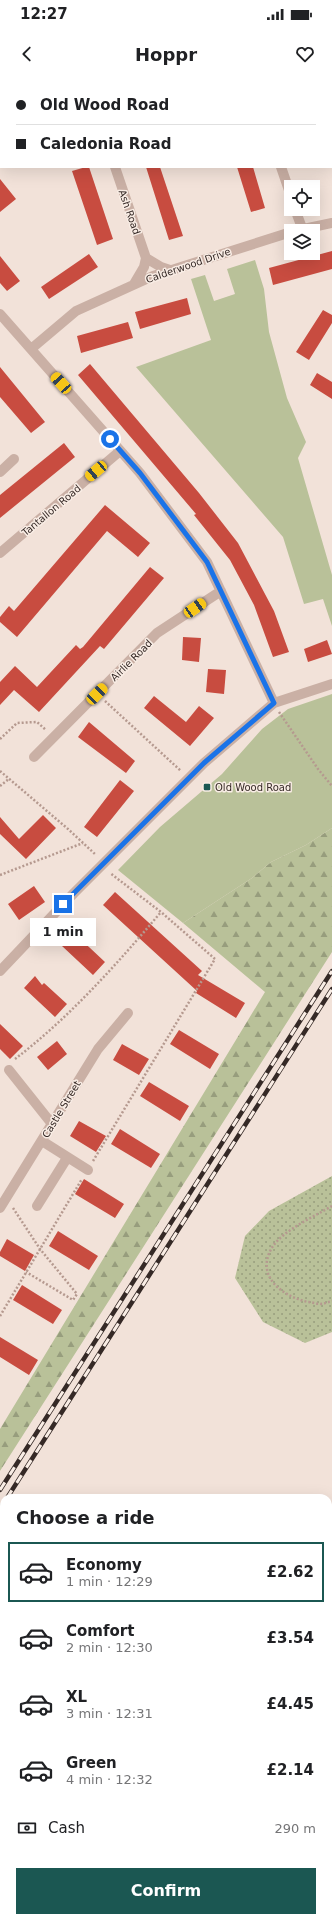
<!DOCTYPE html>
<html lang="en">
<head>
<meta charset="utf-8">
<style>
	:root { --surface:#fff; --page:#f2f2f2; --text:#202124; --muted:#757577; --line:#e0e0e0; --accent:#1b5752 }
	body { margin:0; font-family:"DejaVu Sans",sans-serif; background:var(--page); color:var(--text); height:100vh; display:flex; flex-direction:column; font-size:15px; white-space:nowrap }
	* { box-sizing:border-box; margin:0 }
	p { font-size:13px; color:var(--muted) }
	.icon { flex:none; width:22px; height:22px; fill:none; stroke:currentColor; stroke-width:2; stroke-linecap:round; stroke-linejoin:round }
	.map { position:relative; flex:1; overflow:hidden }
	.side { position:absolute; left:0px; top:1414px; width:332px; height:428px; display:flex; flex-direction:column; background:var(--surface); border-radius:12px 12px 0 0; box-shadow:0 4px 16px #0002 }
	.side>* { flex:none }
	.banner { position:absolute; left:0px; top:0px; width:332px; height:88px; box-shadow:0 4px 16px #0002; display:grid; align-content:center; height:88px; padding:0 16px; background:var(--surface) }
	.tools { position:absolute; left:284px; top:100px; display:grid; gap:8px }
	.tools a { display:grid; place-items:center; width:36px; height:36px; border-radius:0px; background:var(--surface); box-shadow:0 4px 16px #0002; font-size:20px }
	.end { position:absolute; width:18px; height:18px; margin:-9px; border:5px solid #1a73e8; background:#fff; box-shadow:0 0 0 2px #fff }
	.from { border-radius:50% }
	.bubble { position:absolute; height:28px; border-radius:0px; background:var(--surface); box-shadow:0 4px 16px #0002; font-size:13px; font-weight:800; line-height:28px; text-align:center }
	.car { position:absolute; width:12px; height:24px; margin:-12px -6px; border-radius:5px; box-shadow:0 0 3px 1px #0007; background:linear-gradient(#f5c518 24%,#345 0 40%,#f5c518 0 76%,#345 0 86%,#f5c518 0) }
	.banner b { display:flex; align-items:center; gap:14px; height:38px; font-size:15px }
	.banner b+b { border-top:1px solid var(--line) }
	.banner i { width:10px; height:10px; background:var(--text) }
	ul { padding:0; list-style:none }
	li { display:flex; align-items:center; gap:12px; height:60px; margin:0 8px 6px; padding:0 8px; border:2px solid transparent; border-radius:0px }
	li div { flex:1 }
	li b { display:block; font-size:15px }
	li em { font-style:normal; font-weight:800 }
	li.active { border-color:var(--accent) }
	li>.icon { width:36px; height:36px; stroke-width:1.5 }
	h2 { padding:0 16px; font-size:18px; line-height:48px }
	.pay { display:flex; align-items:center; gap:10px; height:44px; padding:0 16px; font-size:15px }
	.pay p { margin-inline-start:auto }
	.button { display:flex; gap:8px; margin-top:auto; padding:8px 16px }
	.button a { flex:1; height:46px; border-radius:0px; background:var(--accent); color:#fff; font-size:16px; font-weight:800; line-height:46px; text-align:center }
	.status { display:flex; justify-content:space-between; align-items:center; height:28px; padding:0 20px; background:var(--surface); direction:ltr }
	.status svg { height:11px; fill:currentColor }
	header { display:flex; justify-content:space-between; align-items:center; height:52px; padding:0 16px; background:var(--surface); font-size:18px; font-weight:800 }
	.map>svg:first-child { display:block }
	.grass { fill:url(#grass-dots) }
	.forest { fill:url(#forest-firs) }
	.park { fill:#b9c199 }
	.building { fill:#c84c40 }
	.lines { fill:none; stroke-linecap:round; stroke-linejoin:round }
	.path { stroke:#b5998f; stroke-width:2.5; stroke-dasharray:2 2; stroke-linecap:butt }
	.minor { stroke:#cab0a5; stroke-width:10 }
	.major { stroke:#775d57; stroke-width:10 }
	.rail-casing { stroke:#352926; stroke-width:4.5 }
	.rail { stroke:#f9ede5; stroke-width:3; stroke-dasharray:9; stroke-linecap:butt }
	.route { stroke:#1a73e8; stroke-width:5 }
	.poi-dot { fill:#1b5752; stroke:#f9ede5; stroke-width:1.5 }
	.labels { text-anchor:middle; stroke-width:3; stroke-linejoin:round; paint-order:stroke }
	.street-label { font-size:10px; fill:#352926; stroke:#f9ede5 }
	.poi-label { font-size:10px; fill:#352926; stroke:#f9ede5; text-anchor:start }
</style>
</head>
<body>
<div class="status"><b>12:27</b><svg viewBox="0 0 49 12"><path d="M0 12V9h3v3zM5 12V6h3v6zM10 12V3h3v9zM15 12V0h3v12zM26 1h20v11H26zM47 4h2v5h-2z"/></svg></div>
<header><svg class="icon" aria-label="back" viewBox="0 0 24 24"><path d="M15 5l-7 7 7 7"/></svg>Hoppr<svg class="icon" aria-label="heart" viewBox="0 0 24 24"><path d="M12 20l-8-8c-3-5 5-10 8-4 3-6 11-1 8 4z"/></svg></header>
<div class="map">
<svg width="332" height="1842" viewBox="0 0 332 1842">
	<defs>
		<pattern id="grass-dots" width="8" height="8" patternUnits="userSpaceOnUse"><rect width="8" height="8" fill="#b9c199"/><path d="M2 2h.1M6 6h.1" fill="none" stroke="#979d7d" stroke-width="1.8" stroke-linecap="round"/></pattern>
		<pattern id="forest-firs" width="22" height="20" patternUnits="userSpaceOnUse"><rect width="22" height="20" fill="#b9c199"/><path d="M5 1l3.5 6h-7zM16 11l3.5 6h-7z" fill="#979d7d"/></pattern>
	</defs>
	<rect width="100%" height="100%" fill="#f2e2d9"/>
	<path class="grass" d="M332 1096V1252L305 1263 263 1242 235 1198 245 1156 269 1131Z
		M4 1494V1788L0 1791V1495Z"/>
	<path class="forest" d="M332 748V872L0 1391V1349L265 912 183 843 252 798 271 782 306 765Z
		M328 1743 332 1744V1842H156V1838H328Z"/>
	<path class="park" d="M255 180 264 209 269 252 287 318 306 362 298 378 332 495V546L323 519 304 524 283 457 136 287 211 260 191 199 205 195 214 221 235 214 227 189Z
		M332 614V748L306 765 271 782 252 798 183 843 118 790 160 747 222 694 262 649 288 629Z"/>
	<path class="building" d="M86 87H89L113 159 97 165 72 91Z
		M146 87H160L183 156 169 160Z
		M237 87H253L265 128 251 132Z
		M0 99 16 119 0 132Z
		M332 171V189L273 205 269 188Z
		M89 174 98 187 49 219 41 207Z
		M0 176 20 201 7 211 0 203Z
		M187 218 191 234 140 249 135 232Z
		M323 230 332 235V243L309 280 296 272Z
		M128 242 133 258 81 273 77 256Z
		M90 284 199 413 238 463 274 531 289 572 273 577 254 525 230 480 194 435 196 434 78 295Z
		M0 287 45 342 31 353 0 317Z
		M317 293 332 302V319L310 305Z
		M64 363 75 377 0 438V415Z
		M105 425 150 463 138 477 107 451 17 557 0 542V537L9 526 14 531Z
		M150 487 164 498 104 569 100 566 39 632 14 610 0 625V602L15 586 37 607 76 565 80 569 83 567Z
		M183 557 201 558 199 582 182 580Z
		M327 560 332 574 308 582 304 569Z
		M208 589 226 590 224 614 206 612Z
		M154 616 186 642 199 626 214 638 190 666 144 628Z
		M89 642 135 681 126 693 78 657Z
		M120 700 134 711 97 757 84 747Z
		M43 735 56 748 26 779 0 754V737L19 759Z
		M34 806 45 822 19 840 8 824Z
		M115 812 202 891 198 895 245 923 236 938 196 913 197 911 103 825Z
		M74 853 105 882 93 895 62 866Z
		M35 896 42 905 44 903 67 924 55 937 24 908Z
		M0 944 23 966 10 979 0 969Z
		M179 950 219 974 210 989 170 964Z
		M57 961 67 974 48 990 37 977Z
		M122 964 149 979 139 995 113 980Z
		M149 1002 189 1026 180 1041 140 1016Z
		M79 1041 106 1056 96 1072 70 1056Z
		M120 1049 160 1074 151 1088 111 1064Z
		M84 1099 124 1124 115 1138 75 1114Z
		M58 1151 98 1176 89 1190 49 1166Z
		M7 1159 34 1175 25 1191 0 1176V1172Z
		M22 1205 62 1230 53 1244 13 1220Z
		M0 1257 38 1280 29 1295 0 1277Z"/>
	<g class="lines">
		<path class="path" d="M105 621 181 691
			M279 632 318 689 332 706
			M0 659 17 643 37 642 46 650
			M0 691 68 749 96 775
			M0 706 9 699
			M0 795 83 763
			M15 979C69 938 117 884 161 832L110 793
			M93 1081 215 879 161 832
			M332 1126C315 1136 284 1150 273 1166 254 1195 281 1216 308 1222 312 1222 316 1224 320 1224 324 1224 328 1222 332 1221
			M13 1128 40 1169 77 1214 73 1220 26 1192
			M0 1236 82 1099
			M0 1505 4 1504
			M0 1778 4 1777"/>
		<path class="minor" d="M86 0V1
			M252 0V1
			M115 87 146 178 144 187 134 204
			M281 87 291 116
			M295 129 302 148
			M294 151 332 143
			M146 178 161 187 170 190
			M0 234 140 393 207 482 274 623
			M31 269 76 231 153 196 291 152
			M0 392 14 379
			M0 473 120 371
			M34 677 157 553 221 511
			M0 891 74 813 204 683 274 623 332 604
			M9 990 52 1044
			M42 1061 88 1090
			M37 1126 67 1078
			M0 1128 98 969 128 933
			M328 1480 332 1479
			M328 1728H332
			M26 1842 33 1838
			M97 1842V1838
			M130 1842V1838"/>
		<path class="major" d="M328 1617 332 1615
			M0 1819 4 1816"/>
		<defs>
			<path id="rail" d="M0 1410 332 891
				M7 1418 332 909
				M0 1429 4 1423"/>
		</defs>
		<use href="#rail" class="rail-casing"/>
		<use href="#rail" class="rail"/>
	</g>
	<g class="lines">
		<path class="route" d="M63 824 204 683 274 623 207 482 140 393 110 359"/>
	</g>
	<rect class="poi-dot" x="203" y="703" width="8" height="8" rx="2"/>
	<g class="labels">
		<g class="street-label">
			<text transform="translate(130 132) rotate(71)" y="4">Ash Road</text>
			<text transform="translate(188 185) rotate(-19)" y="4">Calderwood Drive</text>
			<text transform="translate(51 430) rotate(-40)" y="4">Tantallon Road</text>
			<text transform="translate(131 580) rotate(-45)" y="4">Airlie Road</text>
			<text transform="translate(61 1029) rotate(-59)" y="4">Castle Street</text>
		</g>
		<g class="poi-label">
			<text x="215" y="711">Old Wood Road</text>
		</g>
	</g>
</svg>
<div class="tools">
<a><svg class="icon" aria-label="locate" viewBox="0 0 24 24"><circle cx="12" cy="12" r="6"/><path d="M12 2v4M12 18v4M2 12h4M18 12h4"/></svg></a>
<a><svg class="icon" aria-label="layers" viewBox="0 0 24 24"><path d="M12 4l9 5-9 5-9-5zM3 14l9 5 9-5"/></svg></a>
</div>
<i class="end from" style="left:110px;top:359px"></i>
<i class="end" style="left:63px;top:824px"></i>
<div class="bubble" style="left:30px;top:838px;width:66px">1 min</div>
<i class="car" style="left:61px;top:303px;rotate:318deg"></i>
<i class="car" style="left:96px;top:391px;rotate:230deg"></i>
<i class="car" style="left:195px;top:528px;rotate:56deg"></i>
<i class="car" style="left:97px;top:614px;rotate:45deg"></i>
<div class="banner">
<b><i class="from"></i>Old Wood Road</b>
<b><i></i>Caledonia Road</b>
</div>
<section class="side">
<h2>Choose a ride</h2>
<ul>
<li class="active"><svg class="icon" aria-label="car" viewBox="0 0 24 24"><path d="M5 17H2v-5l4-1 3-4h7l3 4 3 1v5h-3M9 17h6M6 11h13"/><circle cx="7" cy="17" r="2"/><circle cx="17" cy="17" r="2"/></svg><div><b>Economy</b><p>1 min · 12:29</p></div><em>£2.62</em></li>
<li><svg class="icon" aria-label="car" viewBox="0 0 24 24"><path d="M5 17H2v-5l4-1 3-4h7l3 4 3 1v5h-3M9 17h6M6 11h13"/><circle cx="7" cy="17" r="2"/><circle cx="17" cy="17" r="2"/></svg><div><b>Comfort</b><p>2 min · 12:30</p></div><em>£3.54</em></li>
<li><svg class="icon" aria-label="car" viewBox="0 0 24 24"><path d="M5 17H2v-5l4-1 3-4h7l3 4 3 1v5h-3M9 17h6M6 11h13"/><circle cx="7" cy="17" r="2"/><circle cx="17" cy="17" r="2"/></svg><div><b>XL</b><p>3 min · 12:31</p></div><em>£4.45</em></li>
<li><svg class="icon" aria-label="car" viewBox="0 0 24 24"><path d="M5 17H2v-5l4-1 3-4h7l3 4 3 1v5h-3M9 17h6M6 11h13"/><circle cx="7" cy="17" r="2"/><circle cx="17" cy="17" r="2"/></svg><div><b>Green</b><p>4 min · 12:32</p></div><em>£2.14</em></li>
</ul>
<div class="pay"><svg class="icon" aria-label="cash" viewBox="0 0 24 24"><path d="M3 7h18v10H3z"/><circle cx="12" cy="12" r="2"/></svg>Cash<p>290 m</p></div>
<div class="button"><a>Confirm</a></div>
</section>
</div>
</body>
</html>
